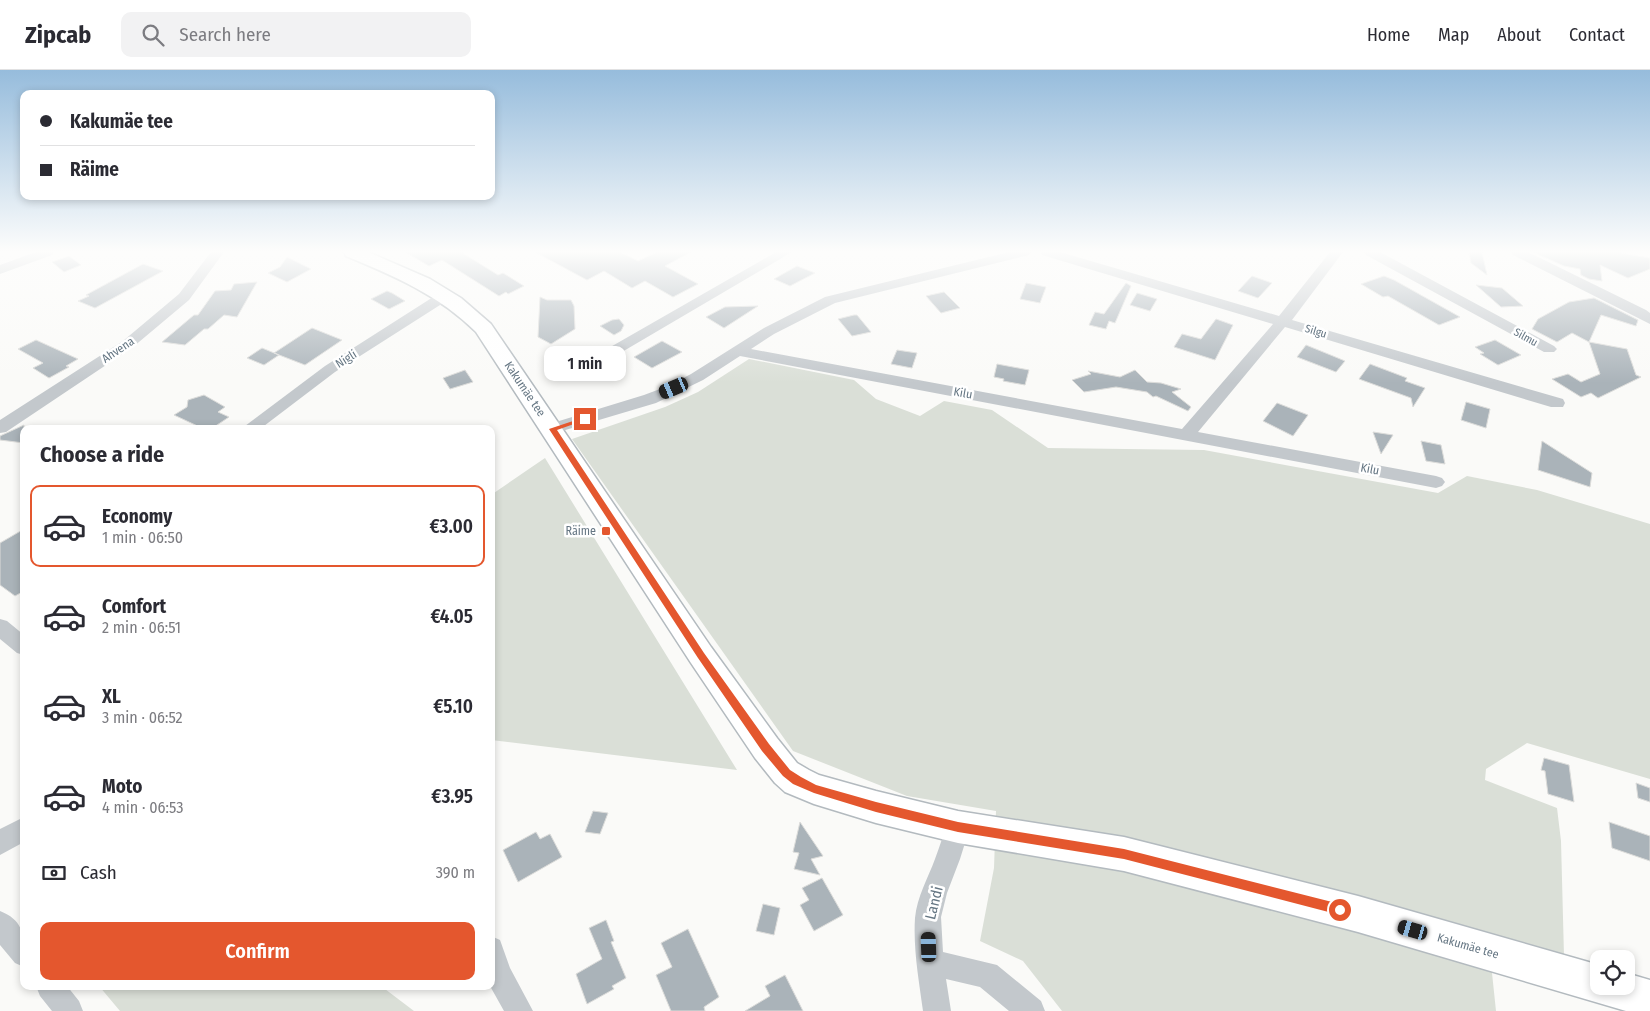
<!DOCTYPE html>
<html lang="en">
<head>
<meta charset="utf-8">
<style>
	:root { --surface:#fff; --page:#f2f2f3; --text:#2b2b33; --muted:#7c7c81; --line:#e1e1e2; --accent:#e4572e }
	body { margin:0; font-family:"Fira Sans Condensed",sans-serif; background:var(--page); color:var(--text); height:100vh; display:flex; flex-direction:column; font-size:19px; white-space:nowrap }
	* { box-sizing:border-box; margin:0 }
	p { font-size:16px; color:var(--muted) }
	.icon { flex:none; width:28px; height:28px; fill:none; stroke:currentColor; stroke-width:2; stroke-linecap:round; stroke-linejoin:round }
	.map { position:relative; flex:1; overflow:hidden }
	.panel { position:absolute; left:20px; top:355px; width:475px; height:565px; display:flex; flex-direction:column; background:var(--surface); border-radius:10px; box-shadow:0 2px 8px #0003 }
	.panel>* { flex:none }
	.banner { position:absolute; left:20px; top:20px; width:475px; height:110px; border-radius:10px; box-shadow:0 2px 8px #0003; display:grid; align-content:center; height:110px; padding:0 20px; background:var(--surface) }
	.tools { position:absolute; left:1590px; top:880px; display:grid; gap:10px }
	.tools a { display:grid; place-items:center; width:45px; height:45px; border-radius:10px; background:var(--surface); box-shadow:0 2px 8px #0003; font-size:25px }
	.end { position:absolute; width:22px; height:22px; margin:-11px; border:6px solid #e4572e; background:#fff; box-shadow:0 0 0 2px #fff }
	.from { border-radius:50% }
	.bubble { position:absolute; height:35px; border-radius:10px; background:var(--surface); box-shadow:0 2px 8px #0003; font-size:16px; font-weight:600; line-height:35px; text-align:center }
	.car { position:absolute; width:15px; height:30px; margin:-15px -8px; border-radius:6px; box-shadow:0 0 4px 1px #0007; background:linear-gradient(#222 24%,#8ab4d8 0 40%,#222 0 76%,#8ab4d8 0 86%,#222 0) }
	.banner b { display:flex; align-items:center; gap:18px; height:48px; font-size:19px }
	.banner b+b { border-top:1px solid var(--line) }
	.banner i { width:12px; height:12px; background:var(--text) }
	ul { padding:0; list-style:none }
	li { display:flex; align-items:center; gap:15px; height:82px; margin:0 10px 8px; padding:0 10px; border:2px solid transparent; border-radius:10px }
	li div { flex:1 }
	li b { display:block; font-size:19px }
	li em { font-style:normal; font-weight:600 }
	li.on { border-color:var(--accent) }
	li>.icon { width:45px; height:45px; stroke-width:1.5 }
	h2 { padding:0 20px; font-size:22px; line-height:60px }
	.pay { display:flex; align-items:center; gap:12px; height:55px; padding:0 20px; font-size:19px }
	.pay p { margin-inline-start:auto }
	.cta { display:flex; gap:10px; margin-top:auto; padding:10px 20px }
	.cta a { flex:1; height:58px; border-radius:10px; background:var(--accent); color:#fff; font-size:20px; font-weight:600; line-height:58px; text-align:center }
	header { display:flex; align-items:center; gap:30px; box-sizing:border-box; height:70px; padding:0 25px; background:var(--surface); border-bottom:1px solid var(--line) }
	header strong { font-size:24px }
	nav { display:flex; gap:28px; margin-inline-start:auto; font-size:18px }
	.search { width:350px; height:45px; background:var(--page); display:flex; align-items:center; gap:12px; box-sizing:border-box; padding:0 18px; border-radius:10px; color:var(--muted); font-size:19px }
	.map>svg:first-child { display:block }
	.green { fill:#dadfd7 }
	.building { fill:#aab3b9; stroke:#dcdcda }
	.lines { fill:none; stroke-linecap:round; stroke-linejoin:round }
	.secondary-casing { stroke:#b3babf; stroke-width:3 }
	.street { fill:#c3c8cc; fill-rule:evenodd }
	.secondary { fill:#fff; fill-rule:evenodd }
	.route { fill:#e4572e }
	.poi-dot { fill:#e4572e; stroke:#fff; stroke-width:2 }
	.labels { text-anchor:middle; stroke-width:5; stroke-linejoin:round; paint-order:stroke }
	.far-street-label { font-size:11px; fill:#657683; stroke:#fff }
	.street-label { font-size:12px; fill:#657683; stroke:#fff }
	.poi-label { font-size:12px; fill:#657683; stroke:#fff; text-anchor:end }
	.near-street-label { font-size:15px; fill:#657683; stroke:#fff }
</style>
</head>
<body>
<header>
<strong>Zipcab</strong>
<div class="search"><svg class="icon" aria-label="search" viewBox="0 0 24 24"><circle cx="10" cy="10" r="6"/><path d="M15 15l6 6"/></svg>Search here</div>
<nav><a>Home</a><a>Map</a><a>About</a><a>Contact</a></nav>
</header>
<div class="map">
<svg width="1650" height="941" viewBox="0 0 1650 941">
	<rect width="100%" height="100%" fill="#fafaf8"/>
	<path class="green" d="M749 289 854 310 876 329 920 346 944 331 992 340 1048 378 1204 380 1438 423 1467 406 1537 420 1650 454V709L1527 673 1486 699 1485 710 1557 738 1561 771 1564 886 1492 903 1496 941H1062L1023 891 980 871 994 798 996 741 907 726 793 681 572 369 665 337 698 322Z
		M545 388 737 700 491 670V425Z
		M99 916H381L414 941H120Z"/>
	<path class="building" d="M405 182H461L498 205 503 203 524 216 508 224 506 222 499 226 442 190 429 196Z
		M535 182H620L638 191 657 182H691L665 196 698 214 673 227 645 211 632 218 604 201 587 210Z
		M1469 182H1482L1487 205 1471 193Z
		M1533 182H1614L1650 188V199L1628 208 1600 195 1602 211 1589 209 1581 205 1580 199 1564 196Z
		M69 186 81 195 64 202 52 192Z
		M287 187 311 199 287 212 268 203 280 197Z
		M143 194 163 201 95 238 78 231 89 226 86 225Z
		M797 196 815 203 790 216 774 209Z
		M1252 206 1272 213 1258 228 1238 221Z
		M1384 206 1394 210 1460 247 1439 255 1388 226 1383 227 1361 214Z
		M257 212 237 247 224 245 208 259H204L185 275 162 272 194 245H198L215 221 231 220 234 214Z
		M1026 213 1046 217 1040 233 1020 229Z
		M1126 213 1131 216 1115 253 1109 251 1106 259 1089 255 1095 242 1104 244Z
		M1476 215 1502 218 1523 236 1501 237Z
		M387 221 392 223 405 231 389 239 371 229Z
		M944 222 960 238 941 243 926 226Z
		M1137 223 1157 229 1150 241 1130 235Z
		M540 227 547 230H571L574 236 575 259 551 274 538 267Z
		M1594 228 1638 250 1636 256 1601 245 1589 272 1572 263 1557 272 1532 259 1538 249 1569 232Z
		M758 236 724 258 706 247 725 237Z
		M854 245H857L871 262 852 266 838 249Z
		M619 249 624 255 621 261 614 265 600 256 612 250Z
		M1216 249 1233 255 1215 290 1174 277 1182 264 1201 269Z
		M312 258 342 270 305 295 274 283Z
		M36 270 78 289 66 296 69 297 49 308 33 298 43 293 18 279Z
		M1495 270 1521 285 1498 295 1480 284 1484 283 1475 277Z
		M662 271 682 282 652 298 634 287Z
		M1589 272 1627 279 1636 305 1641 307 1598 328 1591 323 1581 327 1552 309 1568 304 1581 312 1600 304Z
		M1306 275 1333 286 1345 291 1336 302 1297 287Z
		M262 278 279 285 264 295 247 288Z
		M897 280 917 283 912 298 891 294Z
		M997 294 1029 300 1025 315 1003 311 1004 309 994 307Z
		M1370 294 1407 308 1405 311 1425 318 1413 337 1411 328 1359 309Z
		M465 300 473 312 450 319 443 308Z
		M1135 300 1147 312 1161 313 1181 319 1172 322 1191 337 1188 341 1156 326 1153 327 1147 322 1116 317 1084 322 1072 310 1091 304 1088 301 1120 307Z
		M204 325 225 337 218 342 229 347 211 359H204L174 345 187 337 188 330Z
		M1466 332 1490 339 1486 358 1461 350Z
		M1277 333 1308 345 1293 366 1263 351Z
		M24 355V373L0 370V366Z
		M1373 362 1393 365 1381 384Z
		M1421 371 1441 375 1445 394 1426 391Z
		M1542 371 1592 403 1590 417 1538 400Z
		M24 459V521L15 526 0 515V473Z
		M1544 688 1569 695 1574 732 1548 724 1545 701 1541 700Z
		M1636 713 1650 718V732L1638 728Z
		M593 741 608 743 600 764 585 762Z
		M800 752 823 786 811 789 820 805 794 799 799 783 793 782Z
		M1609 752 1650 766V791L1612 778Z
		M536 762 540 769 550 764 562 787 518 812 503 780Z
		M822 808 843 845 814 861 800 835 809 830 802 818Z
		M763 834 780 838 774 865 756 861Z
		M606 850 614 871 611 872 626 908 612 916 614 919 587 934 576 904 602 889 589 858Z
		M688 859 719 927 704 937 705 941H671L656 905 672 897 661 873Z
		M785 905 803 941H745L770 926 765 916Z"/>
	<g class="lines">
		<defs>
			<path id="secondary" d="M344 182H368L430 209 461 228 491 254 711 577 777 668 797 693 809 700 819 705 876 721 958 741 1124 767 1358 826 1599 895V916H1626V903L1650 910V941H1626L1358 862 1124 801 958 773 876 753 814 734 785 722 775 713 755 688 691 593 476 262C439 225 394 206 346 186Z"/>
		</defs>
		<use href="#secondary" class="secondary-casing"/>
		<path class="street" d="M36 182H54L52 185 0 204V195Z
			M211 182H224L189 230 133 277 6 362 0 363V350L123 271 179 224Z
			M776 182H792L610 289H600L597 286 600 283Z
			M1009 182H1031L1029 185 835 233 774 264 751 279 1182 359 1273 254 1042 185 1041 182H1060L1279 246 1330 182H1343L1292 250 1563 329 1565 333 1563 337H1551L1285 257 1198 362 1436 406 1442 408 1445 412 1442 416 1436 418 740 286 703 310 656 333 552 364 546 363 544 359 546 355 644 325 668 316 691 304 764 258 825 227Z
			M1364 182H1380L1554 276 1557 279 1554 282H1544L1366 185Z
			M1511 182H1528L1646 240 1650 243V254L1513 185Z
			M446 221 451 222 453 225 451 228 335 302 260 359H241L325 296 441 222Z
			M0 549 7 551 24 565V585L17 583 0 569Z
			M958 746 967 749 970 757 960 789 947 823 941 847 943 882 997 895 1041 931 1045 941H1009L980 917 946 909 951 941H923C919 911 913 879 915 848 917 827 928 808 935 789 940 776 944 762 949 749Z
			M24 747V772L0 785V759Z
			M0 841C28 852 24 872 24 897L15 893 0 875Z
			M491 866 500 870 510 898 533 941H504L490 916Z
			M36 916H67L79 931 83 941H52L40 926Z"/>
		<use href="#secondary" class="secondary"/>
	</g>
	<linearGradient id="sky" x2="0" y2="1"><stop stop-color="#96bcdc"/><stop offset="0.58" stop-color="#fdfdfc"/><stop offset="1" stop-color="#fdfdfc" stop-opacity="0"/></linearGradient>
	<rect width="1650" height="313" fill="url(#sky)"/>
	<path class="route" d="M582 348 588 349 557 360 704 583 769 674 790 700 801 707 816 715 876 732 958 752 1124 779 1340 834 1344 836 1345 840 1344 844 1340 845 1124 789 958 762 876 742 814 723 793 714 783 706 762 681 698 588 549 359Z"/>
	<rect class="poi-dot" x="601" y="456" width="10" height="10" rx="2.5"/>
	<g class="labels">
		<g class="far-street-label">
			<text transform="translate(1316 261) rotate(17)" y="4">Silgu</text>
			<text transform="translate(1526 267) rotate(29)" y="4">Silmu</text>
		</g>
		<g class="street-label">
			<text transform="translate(118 280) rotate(-34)" y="4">Ahvena</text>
			<text transform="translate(346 289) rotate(-32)" y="4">Nigli</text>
			<text transform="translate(525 319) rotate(56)" y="4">Kakumäe tee</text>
			<text transform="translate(963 323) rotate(10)" y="4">Kilu</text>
			<text transform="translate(1370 399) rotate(11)" y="4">Kilu</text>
			<text transform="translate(1468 876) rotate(16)" y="4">Kakumäe tee</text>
		</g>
		<g class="poi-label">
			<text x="596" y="465">Räime</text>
		</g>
		<g class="near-street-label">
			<text transform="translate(934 833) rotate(-76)" y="5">Landi</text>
		</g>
	</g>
</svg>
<div class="tools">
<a><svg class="icon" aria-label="locate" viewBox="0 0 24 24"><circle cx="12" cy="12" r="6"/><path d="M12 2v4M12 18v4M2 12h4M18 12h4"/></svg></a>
</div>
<i class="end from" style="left:1340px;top:840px"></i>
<i class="end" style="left:585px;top:349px"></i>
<div class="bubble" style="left:544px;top:276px;width:82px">1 min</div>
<i class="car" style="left:674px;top:318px;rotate:247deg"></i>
<i class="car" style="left:1413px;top:860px;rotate:286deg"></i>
<i class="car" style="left:929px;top:877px;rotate:358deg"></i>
<div class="banner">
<b><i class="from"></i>Kakumäe tee</b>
<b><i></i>Räime</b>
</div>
<section class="panel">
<h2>Choose a ride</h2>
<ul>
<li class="on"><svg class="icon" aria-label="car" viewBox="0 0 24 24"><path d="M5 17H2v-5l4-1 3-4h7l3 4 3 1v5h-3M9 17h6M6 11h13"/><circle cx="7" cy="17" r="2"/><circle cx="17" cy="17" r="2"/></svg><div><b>Economy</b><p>1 min · 06:50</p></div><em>€3.00</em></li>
<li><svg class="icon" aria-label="car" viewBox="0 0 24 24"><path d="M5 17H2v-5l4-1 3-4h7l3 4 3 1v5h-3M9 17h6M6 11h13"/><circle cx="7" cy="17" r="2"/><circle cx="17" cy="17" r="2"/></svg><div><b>Comfort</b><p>2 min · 06:51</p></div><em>€4.05</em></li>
<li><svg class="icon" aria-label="car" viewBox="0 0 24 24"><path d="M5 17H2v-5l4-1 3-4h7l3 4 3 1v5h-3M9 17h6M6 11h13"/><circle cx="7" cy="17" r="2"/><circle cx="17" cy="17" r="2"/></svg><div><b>XL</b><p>3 min · 06:52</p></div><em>€5.10</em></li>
<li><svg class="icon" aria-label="car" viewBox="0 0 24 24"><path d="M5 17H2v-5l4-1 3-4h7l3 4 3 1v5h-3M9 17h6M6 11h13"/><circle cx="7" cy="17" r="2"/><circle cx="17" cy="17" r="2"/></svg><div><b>Moto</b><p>4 min · 06:53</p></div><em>€3.95</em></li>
</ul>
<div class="pay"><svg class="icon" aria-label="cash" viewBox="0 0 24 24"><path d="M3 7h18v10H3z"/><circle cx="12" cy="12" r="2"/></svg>Cash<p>390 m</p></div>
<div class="cta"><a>Confirm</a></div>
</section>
</div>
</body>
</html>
